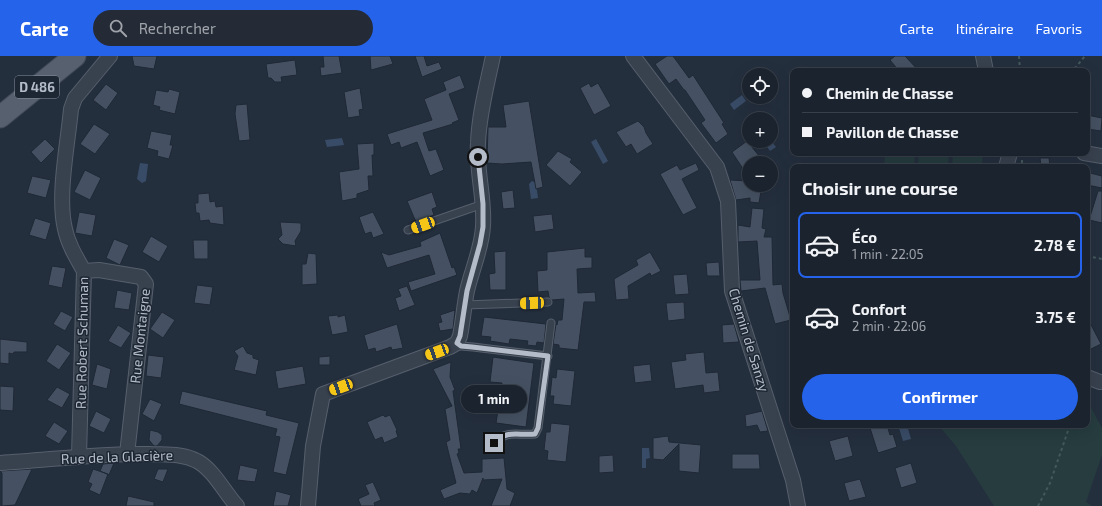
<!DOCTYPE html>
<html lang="fr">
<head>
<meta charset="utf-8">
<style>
	:root { --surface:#1b232e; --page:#242b36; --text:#f1f3f6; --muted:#a0a4aa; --line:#39404a; --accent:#2563eb }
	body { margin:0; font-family:"Exo 2",sans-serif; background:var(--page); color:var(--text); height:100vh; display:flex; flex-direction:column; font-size:15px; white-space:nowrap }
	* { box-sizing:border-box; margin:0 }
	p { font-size:13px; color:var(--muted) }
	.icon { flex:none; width:22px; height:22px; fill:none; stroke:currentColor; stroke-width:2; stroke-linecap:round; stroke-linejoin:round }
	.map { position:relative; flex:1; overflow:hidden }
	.side { position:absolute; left:790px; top:108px; width:300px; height:264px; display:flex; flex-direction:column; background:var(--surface); border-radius:8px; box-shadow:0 4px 16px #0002,0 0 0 1px var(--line) }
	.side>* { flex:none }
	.guide { position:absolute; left:790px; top:12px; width:300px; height:88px; border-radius:8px; box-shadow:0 4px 16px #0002,0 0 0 1px var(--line); display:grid; align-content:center; height:88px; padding:0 12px; background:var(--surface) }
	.controls { position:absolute; left:742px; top:12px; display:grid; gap:8px }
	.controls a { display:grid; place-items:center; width:36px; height:36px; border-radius:50%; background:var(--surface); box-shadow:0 4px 16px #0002,0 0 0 1px var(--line); font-size:20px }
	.end { position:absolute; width:18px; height:18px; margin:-9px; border:5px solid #b4bcc9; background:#111; box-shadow:0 0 0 2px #111 }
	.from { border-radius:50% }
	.bubble { position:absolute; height:28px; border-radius:14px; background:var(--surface); box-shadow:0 4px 16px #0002,0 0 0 1px var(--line); font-size:13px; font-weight:700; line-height:28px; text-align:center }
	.car { position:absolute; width:12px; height:24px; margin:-12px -6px; border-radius:5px; box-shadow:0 0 3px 1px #0007; background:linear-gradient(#f5c518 24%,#345 0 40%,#f5c518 0 76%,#345 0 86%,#f5c518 0) }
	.guide b { display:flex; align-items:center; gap:14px; height:38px; font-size:15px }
	.guide b+b { border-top:1px solid var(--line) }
	.guide i { width:10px; height:10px; background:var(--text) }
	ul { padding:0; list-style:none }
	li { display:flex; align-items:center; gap:12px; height:66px; margin:0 8px 6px; padding:0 4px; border:2px solid transparent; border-radius:8px }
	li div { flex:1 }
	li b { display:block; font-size:15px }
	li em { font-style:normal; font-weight:700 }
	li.on { border-color:var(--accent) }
	li>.icon { width:36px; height:36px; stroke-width:1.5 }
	h2 { padding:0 12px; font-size:18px; line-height:48px }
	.action { display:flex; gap:8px; margin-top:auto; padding:8px 12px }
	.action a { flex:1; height:46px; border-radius:24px; background:var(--accent); color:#fff; font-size:16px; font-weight:700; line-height:46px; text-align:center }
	header { display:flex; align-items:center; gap:24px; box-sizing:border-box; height:56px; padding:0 20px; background:var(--accent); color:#fff }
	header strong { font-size:19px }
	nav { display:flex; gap:22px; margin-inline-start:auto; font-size:14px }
	.search { width:280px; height:36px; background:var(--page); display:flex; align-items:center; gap:10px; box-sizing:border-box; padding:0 14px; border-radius:22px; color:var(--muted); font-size:15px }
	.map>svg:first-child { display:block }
	.green { fill:#263c3f }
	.water { fill:#394c67 }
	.building { fill:#455162; stroke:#1f2835 }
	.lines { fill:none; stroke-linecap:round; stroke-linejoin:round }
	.lane-casing { stroke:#565f6c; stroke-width:9 }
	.street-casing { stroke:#565f6c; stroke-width:16 }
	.primary-casing { stroke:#414a57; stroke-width:23 }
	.path { stroke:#44595c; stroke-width:2; stroke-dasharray:3 3; stroke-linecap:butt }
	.lane { stroke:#38414e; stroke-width:7 }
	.street { stroke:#38414e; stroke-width:14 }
	.primary { stroke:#56606e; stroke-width:21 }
	.route { stroke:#b4bcc9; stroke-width:5 }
	.labels { text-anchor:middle; stroke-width:3; stroke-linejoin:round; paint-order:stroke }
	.shield { fill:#1d2633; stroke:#878f9c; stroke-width:1 }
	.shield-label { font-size:13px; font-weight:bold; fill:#b4bcc9 }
	.street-label { font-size:14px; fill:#b4bcc9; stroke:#1d2633 }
</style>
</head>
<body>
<header>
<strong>Carte</strong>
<div class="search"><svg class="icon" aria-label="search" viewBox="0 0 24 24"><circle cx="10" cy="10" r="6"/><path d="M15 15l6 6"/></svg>Rechercher</div>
<nav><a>Carte</a><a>Itinéraire</a><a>Favoris</a></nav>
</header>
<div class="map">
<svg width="1102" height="450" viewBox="0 0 1102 450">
	<rect width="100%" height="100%" fill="#242f3e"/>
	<path class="green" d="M885 97H915L914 111H884Z
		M919 97H949L948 111H918Z
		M953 97H983L982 111H952Z
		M1087 344 1102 372V399L1086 446 1092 450H994L956 390 938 369H1087Z"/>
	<path class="water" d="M742 39 746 45 734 54 730 48Z
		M342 82 344 89 327 91 325 84Z
		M596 83 608 105 603 108 591 86Z
		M763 85H771L776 91 770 95Z
		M140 107 148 108 146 125 142 127 137 123Z
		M532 125 536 127 538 142 531 143 529 128Z
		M898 369H907L911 383 903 385Z
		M642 392H649L650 402 646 403V412H642Z"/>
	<path class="building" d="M132 0H157L154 13 134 10Z
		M323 0H339L342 17 321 20 320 11H324Z
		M370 0H390L393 8 371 14Z
		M415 0H424L427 10 439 6 442 13 422 21Z
		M667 0H673L689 22 693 19 724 67 722 68 728 78 716 87 701 67 705 64 685 34H684L676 23 669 28 655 8Z
		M895 0H905L919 15H899L890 4Z
		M295 4 297 19 281 21 282 26H275L271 22H268L266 8Z
		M460 19 465 32 449 38 459 64 452 67 453 68 423 77 429 95 436 93 444 114 430 120 417 86 401 92 399 86 391 89 387 78 432 64 424 43 446 34 443 26Z
		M589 27 591 31 598 27 611 50 594 59 580 32Z
		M106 28 118 37 106 54 93 44Z
		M360 32 363 53 359 54 360 60 348 62 344 36Z
		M169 33 180 36 175 58 159 54 160 51 153 49 156 34 168 36Z
		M529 45 543 131 536 133 531 106 502 108 487 107 488 71H506L503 49Z
		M247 48 250 84 239 85 235 58 236 49Z
		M1087 59 1102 62 1101 75 1087 73Z
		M638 65 644 71 646 77 653 88 637 98 631 88 626 91 616 76Z
		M94 68 110 78 95 98 80 88Z
		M151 75 172 79 170 89H173L169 103 157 100 158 95 147 92Z
		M45 83 55 93 41 107 31 96Z
		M747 85 765 107H749V122L732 96Z
		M374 87V99H372L373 120H368L369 134 357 138V142L342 145 339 116 359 113 357 88Z
		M558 95 572 103 570 106 582 116 570 130 546 109Z
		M1040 102H1049L1050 111H1041Z
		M696 107 699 114 682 123 697 152 683 159 660 118 677 109 680 114Z
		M85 114 101 122 90 144 74 136Z
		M1090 117 1102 120V132L1087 129Z
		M32 120 51 124 46 142 27 137Z
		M730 124 749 125V129H762L759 147 750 146V142L736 144Z
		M513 134 515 152 503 153 501 136Z
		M1098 135H1102V167L1089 164Z
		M432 136 437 151 432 153 434 159 416 166 407 145Z
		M209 137 210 146 215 145 216 151 223 150 224 169 210 167 209 164 200 165 199 157H196L195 147H198V138Z
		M752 152 764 153 762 172 766 173 764 181H772L773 229 782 228 783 237 791 264 775 268 765 232 741 235 740 224H760L757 185 738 186V169L750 171Z
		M79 156 96 159 92 180 75 177Z
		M373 156 384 178 373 182 371 176 365 178 359 161Z
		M552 158 554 173 535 176 533 160Z
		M35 162 51 167 46 184 29 179Z
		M280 166 301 167V175L295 185 296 190 283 188 278 183 282 179Z
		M440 177 452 212 454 211 457 219 411 235 408 226 435 218 429 199 387 212 381 196 389 199 403 195 421 190 420 186Z
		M151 180 168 190 159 206 142 196Z
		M114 183 129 189 120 209 106 202Z
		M193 184H208V203H194Z
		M585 192V201H592V212L577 213 578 237 595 236 596 246H584L578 294 559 292V289L553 288 556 268 557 269 558 264H562L564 243 552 244 549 241 548 235 538 236 537 215 547 214V196Z
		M506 195V234H490L489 218 495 217 494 196Z
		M650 196 661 215 651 220 650 217 628 230 629 243 616 244 614 223 638 209 636 204Z
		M308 197 316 198 317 228 302 229V208H306Z
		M719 206 720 220H707L706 207Z
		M52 210 66 212 62 232 48 229Z
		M687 218 689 238 675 239 673 219Z
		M197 229 213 231 210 249 194 247Z
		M407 230 415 249 399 255 395 242 401 240 398 233Z
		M117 234 132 237 129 254 114 252Z
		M684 246 685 263 668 265 666 247Z
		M455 254 453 273 440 275 438 267 442 266 440 259Z
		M61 255 73 261 65 275 53 268Z
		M162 256 175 264 163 282 150 273Z
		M338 259V261L345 259 348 276 332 279 328 260Z
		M484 261 546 268 544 287 537 286 536 290 527 289 528 285 510 283 509 288 490 285 491 281 481 280Z
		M1087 261 1101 288 1087 295Z
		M397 268 403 292 392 294 391 291 376 296 375 292 368 294 364 279Z
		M734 268 739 286 723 287 722 269Z
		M118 269 131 277 121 292 108 285Z
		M0 283 27 286V296H14L13 298 9 297V308L0 307Z
		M57 288 71 297 59 314 46 305Z
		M243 290 247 297 253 299V302L259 304 256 319 234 314 238 300 234 295Z
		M704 296 706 317 718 316 720 335 704 337 703 329 675 333 671 306 686 304 685 298Z
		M148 299 164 301 161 322 146 320Z
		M330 300V309H319V301Z
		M493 301 534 307 526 371 496 367 502 327 490 326Z
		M451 306 450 321 455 334 453 335 461 393H458L459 397 457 398 464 417 482 416V403L504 402 507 433 515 437 510 450H491L502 423 483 424V422L477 437 472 434 470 438 460 437 444 443 440 434 456 427 446 386 450 384 445 353 452 350 433 313Z
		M97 308 111 313 107 333 92 329Z
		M650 308 652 325 635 327 633 310Z
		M303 310 306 328 278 333 275 315Z
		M557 313 575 315 571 350 553 348 554 340H550L551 331 552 321 556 322Z
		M0 330 14 331 13 355 0 354Z
		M57 331 70 338 62 352 47 344Z
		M182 335 267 355 266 359 299 367 286 419 273 416 280 381 275 380 277 373 179 348Z
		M150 343 162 348 154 365 142 358Z
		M96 355 111 363 104 377 89 370Z
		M762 355 768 375 760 376 757 369 746 371 745 359Z
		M383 359 385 361 390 359 397 374 396 375 398 381 384 387 382 381 375 384 367 366Z
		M54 366 68 375 59 388 45 380Z
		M551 367 570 369 566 406 547 404 548 395 544 394 546 376H550Z
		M881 369H887L890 379 893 378 897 391 878 397 870 372Z
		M150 374 158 376 162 379V384L157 390H154L149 384Z
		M668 380 669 386 701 389 699 417 679 415V388L663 404 653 403V382Z
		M848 380 853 400 835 405 829 385Z
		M732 398H759L760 413H732Z
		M613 399 614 416 599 417V400Z
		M114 407 109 419 100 415 103 408Z
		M911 407 917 427 901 432 895 412Z
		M240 409 258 413 255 426 237 424Z
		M32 413 15 449 2 450V417L0 415Z
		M93 413 108 418 100 439 89 434 92 428 88 426Z
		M158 413H168L163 426 154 423Z
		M860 423 866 441 849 445 844 427Z
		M373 426 381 444 374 447 375 450H361L358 443 369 438 365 429Z
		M276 435 291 439 288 450H273Z
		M128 440 154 446V450H126Z"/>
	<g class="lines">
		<defs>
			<path id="lane" d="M408 174 483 148
				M465 249 548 246
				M457 287 461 290 473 291 548 300
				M494 387C508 373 517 380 535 378L538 372 551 267"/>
			<path id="street" d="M633 0 717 111 728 145 732 235 793 424 798 450
				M983 0 986 15
				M1084 97 1102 100
				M1006 111 1010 97
				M84 215 99 214 141 221 146 228 127 398
				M1087 321 1100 326
				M79 400 84 215C76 201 68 188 65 173 57 140 68 87 71 53L75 42 110 0
				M0 407C50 404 99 397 149 398 165 399 182 397 197 405 213 413 225 437 237 450
				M308 450 313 390 323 338 450 291 457 287 460 280C463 265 464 250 467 235 472 213 482 192 483 170 485 142 476 115 478 87 479 58 487 29 493 0"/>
			<path id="primary" d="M0 61 75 0"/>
		</defs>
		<use href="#lane" class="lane-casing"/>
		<use href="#street" class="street-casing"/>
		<use href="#primary" class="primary-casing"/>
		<path class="path" d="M1019 0 1020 15
			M1069 15 1076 11 1085 0
			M1022 104V111
			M1087 200 1102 203
			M1087 340 1091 336
			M1038 450 1050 427 1070 369"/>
		<use href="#lane" class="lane"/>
		<use href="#street" class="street"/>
		<use href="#primary" class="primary"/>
	</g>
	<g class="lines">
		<path class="route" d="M478 101 483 148V171L480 188 467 235 460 280 457 287 461 290 472 291 548 300 538 372 535 378C518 380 508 373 494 387"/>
	</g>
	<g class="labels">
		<rect class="shield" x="15" y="20" width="44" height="22" rx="3"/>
		<g class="shield-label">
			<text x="37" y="36">D 486</text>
		</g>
		<g class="street-label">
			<text transform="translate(140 280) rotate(-84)" y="5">Rue Montaigne</text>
			<text transform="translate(749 284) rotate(73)" y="5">Chemin de Sanzy</text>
			<text transform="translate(82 287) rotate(-89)" y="5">Rue Robert Schuman</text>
			<text transform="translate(117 401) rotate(-2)" y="5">Rue de la Glacière</text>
		</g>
	</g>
</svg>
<div class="controls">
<a><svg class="icon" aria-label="locate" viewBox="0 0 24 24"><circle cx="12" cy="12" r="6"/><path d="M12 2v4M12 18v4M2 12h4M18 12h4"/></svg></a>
<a>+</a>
<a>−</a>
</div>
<i class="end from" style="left:478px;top:101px"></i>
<i class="end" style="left:494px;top:387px"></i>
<div class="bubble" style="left:461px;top:329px;width:66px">1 min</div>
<i class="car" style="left:423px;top:169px;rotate:250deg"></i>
<i class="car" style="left:532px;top:247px;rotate:268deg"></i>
<i class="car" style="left:437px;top:296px;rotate:250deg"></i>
<i class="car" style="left:341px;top:331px;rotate:250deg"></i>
<div class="guide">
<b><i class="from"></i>Chemin de Chasse</b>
<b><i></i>Pavillon de Chasse</b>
</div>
<section class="side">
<h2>Choisir une course</h2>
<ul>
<li class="on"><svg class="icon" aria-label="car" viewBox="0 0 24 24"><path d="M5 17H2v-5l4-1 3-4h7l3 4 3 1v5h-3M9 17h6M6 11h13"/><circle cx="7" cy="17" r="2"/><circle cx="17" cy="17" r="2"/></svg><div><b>Éco</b><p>1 min · 22:05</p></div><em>2.78 €</em></li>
<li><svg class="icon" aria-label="car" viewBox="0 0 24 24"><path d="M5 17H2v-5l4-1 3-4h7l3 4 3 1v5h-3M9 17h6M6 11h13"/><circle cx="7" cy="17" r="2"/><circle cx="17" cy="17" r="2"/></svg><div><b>Confort</b><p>2 min · 22:06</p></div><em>3.75 €</em></li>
</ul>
<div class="action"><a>Confirmer</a></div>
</section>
</div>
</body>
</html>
